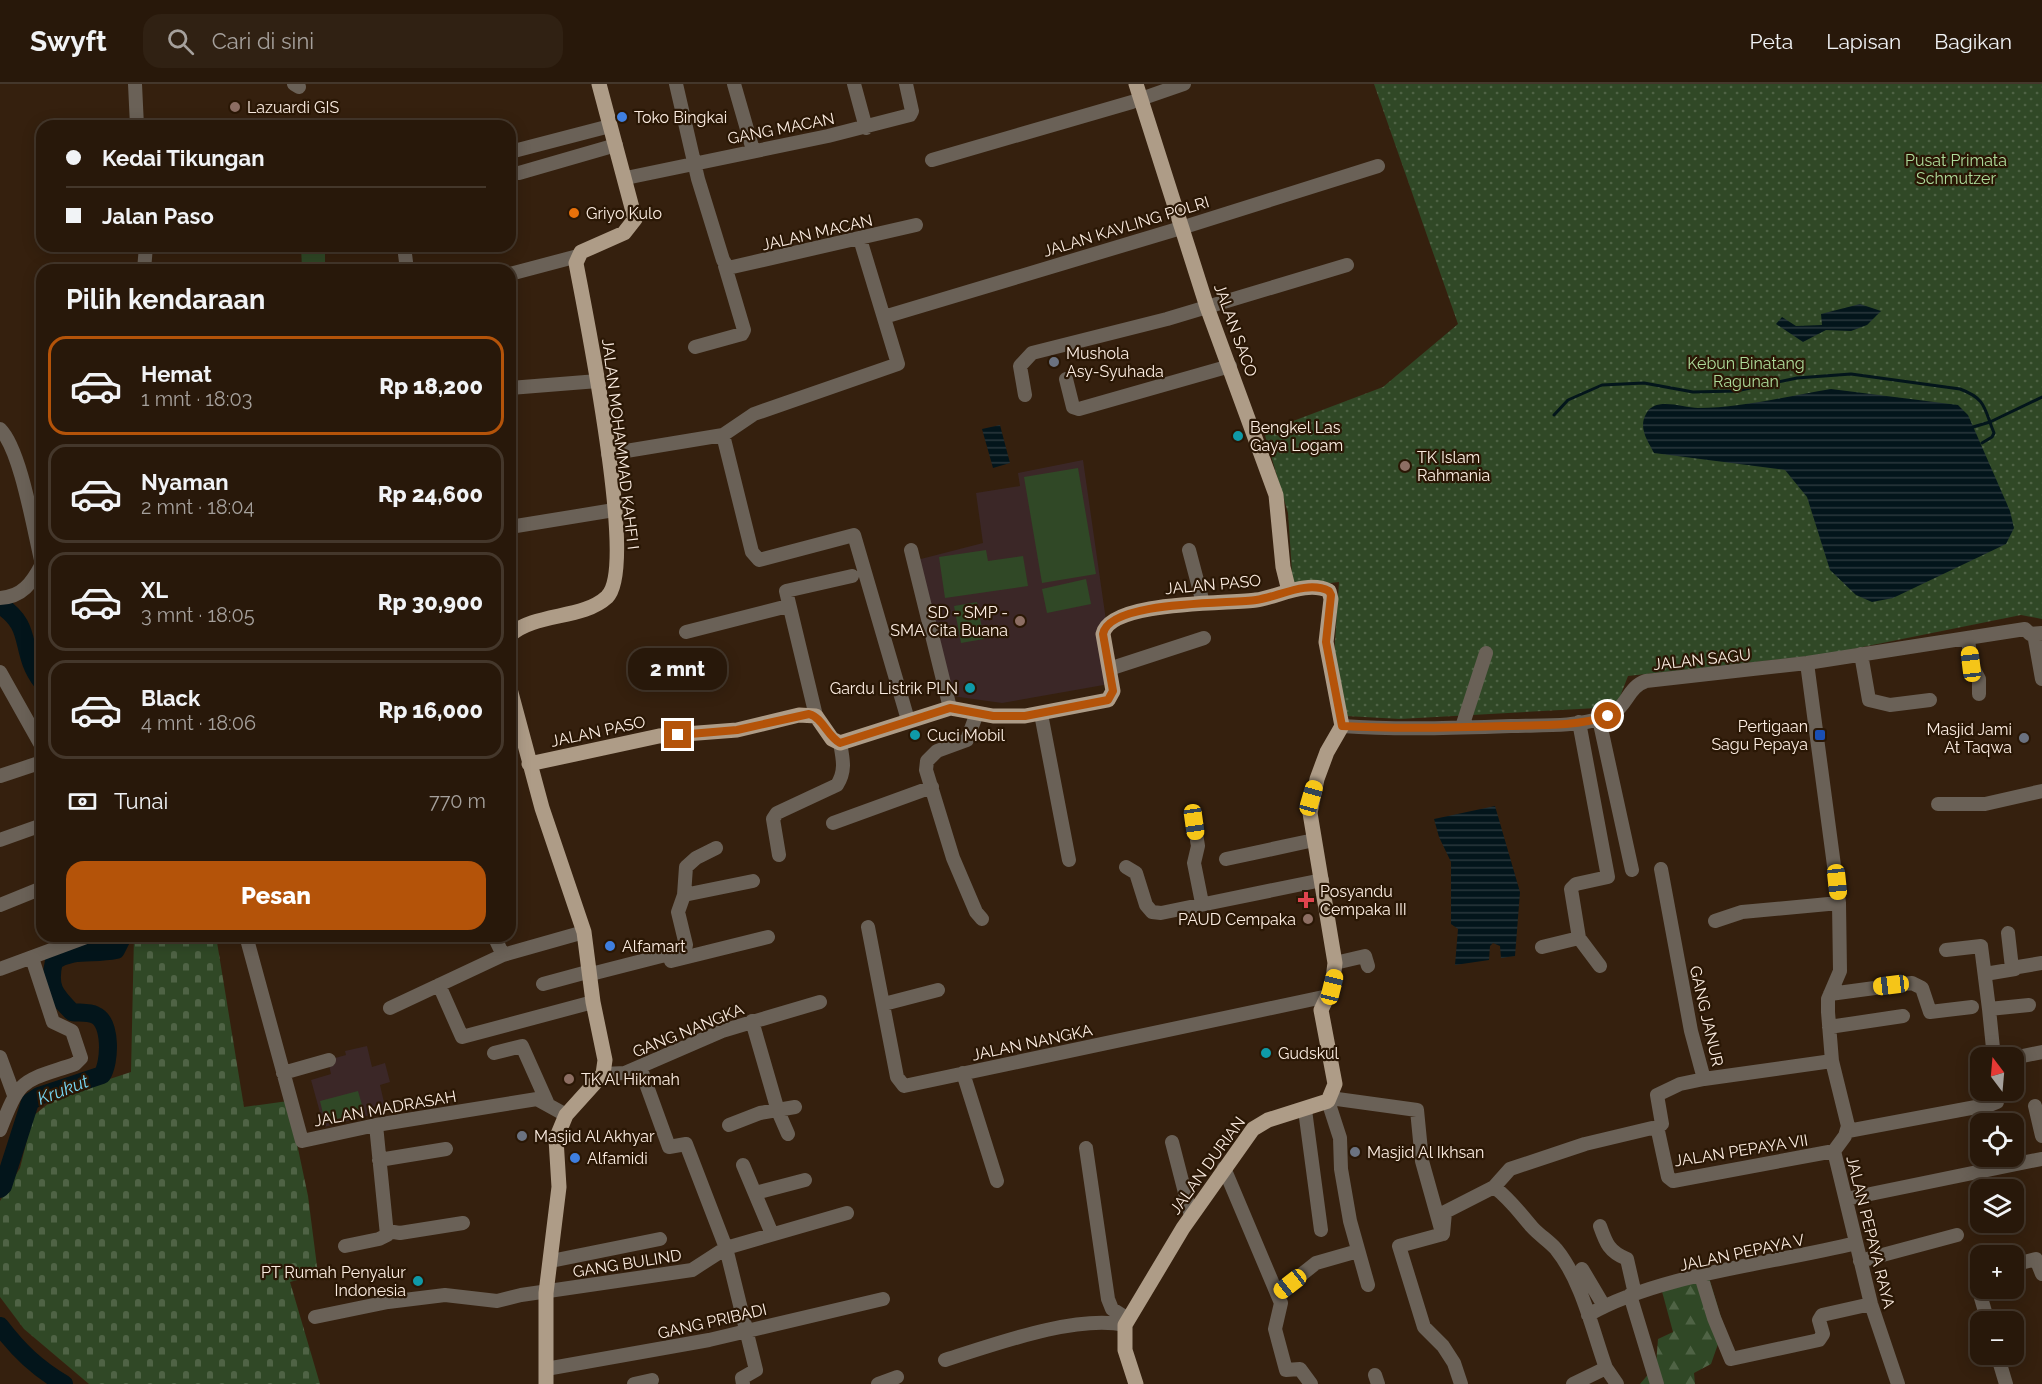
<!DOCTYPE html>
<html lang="id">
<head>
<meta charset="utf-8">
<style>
	:root { --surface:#28180a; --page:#302113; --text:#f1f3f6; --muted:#a5a09c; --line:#44372b; --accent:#b45309 }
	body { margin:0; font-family:Raleway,sans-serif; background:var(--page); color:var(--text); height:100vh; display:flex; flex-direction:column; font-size:22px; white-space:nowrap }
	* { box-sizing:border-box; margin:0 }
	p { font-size:20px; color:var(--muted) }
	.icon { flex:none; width:33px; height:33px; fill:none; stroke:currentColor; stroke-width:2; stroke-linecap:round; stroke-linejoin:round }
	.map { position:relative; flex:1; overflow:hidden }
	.details { position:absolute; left:36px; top:180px; width:480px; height:678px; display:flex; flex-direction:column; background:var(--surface); border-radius:18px; box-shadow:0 3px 15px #0003,0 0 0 2px var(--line) }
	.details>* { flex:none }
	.hud { position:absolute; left:36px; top:36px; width:480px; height:132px; border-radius:18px; box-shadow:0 3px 15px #0003,0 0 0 2px var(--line); display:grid; align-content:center; height:132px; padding:0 30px; background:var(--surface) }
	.needle { width:39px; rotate:344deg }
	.buttons { position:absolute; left:1970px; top:963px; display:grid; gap:12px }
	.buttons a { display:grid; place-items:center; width:54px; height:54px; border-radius:12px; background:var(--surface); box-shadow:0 3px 15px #0003,0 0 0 2px var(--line); font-size:30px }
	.end { position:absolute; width:27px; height:27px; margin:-14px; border:8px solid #b45309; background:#fff; box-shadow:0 0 0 3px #fff }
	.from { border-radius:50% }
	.bubble { position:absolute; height:42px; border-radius:18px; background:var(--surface); box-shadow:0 3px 15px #0003,0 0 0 2px var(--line); font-size:20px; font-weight:800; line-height:42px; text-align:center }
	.car { position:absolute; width:18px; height:36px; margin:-18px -9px; border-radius:8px; box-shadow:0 0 4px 2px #0007; background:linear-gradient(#f5c518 24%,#345 0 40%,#f5c518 0 76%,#345 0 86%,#f5c518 0) }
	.hud b { display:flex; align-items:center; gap:21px; height:57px; font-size:22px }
	.hud b+b { border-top:2px solid var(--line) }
	.hud i { width:15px; height:15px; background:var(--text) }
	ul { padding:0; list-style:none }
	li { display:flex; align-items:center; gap:18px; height:99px; margin:0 12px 9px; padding:0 18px; border:3px solid var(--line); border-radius:18px }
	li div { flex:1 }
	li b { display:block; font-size:22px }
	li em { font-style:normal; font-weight:800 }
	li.current { border-color:var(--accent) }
	li>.icon { width:54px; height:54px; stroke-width:1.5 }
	h2 { padding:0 30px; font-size:27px; line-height:72px }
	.pay { display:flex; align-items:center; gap:15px; height:66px; padding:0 30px; font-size:22px }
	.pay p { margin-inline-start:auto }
	.action { display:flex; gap:12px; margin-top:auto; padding:12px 30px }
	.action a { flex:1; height:69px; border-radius:18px; background:var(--accent); color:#fff; font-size:24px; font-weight:800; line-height:69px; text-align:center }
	header { display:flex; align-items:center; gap:36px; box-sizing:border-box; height:84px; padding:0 30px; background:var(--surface); border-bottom:2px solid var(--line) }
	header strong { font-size:28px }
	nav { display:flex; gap:33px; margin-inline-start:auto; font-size:21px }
	.search { width:420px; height:54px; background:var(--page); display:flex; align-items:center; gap:15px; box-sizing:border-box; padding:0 21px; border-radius:18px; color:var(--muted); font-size:22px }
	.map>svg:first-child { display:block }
	.education { fill:#3b2727 }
	.grass { fill:url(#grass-dots) }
	.forest { fill:url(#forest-firs) }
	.cemetery { fill:url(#cemetery-stones) }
	.pitch { fill:#304826 }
	.water { fill:url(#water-rules) }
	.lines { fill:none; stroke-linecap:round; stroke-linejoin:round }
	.stream { stroke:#03151b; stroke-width:3 }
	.river { stroke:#03151b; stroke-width:18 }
	.minor { stroke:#6a6157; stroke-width:14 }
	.major { stroke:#ae9c87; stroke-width:15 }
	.route { stroke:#b45309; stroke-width:8 }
	.education-dot { fill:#8d6e63; stroke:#2a1705; stroke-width:2 }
	.shop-dot { fill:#3f7fe0; stroke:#2a1705; stroke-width:2 }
	.food-dot { fill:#e8710a; stroke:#2a1705; stroke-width:2 }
	.worship-dot { fill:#6b7280; stroke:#2a1705; stroke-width:2 }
	.culture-dot { fill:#0f9aa8; stroke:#2a1705; stroke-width:2 }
	.transit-dot { fill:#1a4fb4; stroke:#2a1705; stroke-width:2 }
	.health-dot { fill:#e0444e; stroke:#2a1705; stroke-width:2 }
	.labels { text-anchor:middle; stroke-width:4.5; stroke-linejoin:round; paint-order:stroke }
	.poi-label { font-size:16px; fill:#fcede2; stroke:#2a1705; text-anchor:start }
	.street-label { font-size:16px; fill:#fcede2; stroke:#2a1705 }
	.park-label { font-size:16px; fill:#aedc9b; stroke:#2a1705 }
	.water-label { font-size:18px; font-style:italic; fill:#76d5f3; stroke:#2a1705 }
</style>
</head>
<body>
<header>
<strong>Swyft</strong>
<div class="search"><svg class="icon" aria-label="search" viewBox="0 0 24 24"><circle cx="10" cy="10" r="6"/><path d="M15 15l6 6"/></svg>Cari di sini</div>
<nav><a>Peta</a><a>Lapisan</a><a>Bagikan</a></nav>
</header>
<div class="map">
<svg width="2042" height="1300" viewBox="0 0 2042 1300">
	<defs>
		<pattern id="grass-dots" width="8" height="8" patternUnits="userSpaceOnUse" patternTransform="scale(1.5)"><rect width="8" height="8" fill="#304826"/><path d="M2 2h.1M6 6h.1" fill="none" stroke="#4f6345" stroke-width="1.8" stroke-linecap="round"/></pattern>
		<pattern id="forest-firs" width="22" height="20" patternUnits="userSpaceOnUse" patternTransform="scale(1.5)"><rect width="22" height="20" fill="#304826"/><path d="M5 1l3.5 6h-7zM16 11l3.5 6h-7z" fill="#4f6345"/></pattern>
		<pattern id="cemetery-stones" width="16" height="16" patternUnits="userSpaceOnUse" patternTransform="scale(1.5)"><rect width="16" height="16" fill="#304826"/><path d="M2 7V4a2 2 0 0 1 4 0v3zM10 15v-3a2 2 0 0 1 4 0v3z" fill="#4f6345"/></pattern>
		<pattern id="water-rules" width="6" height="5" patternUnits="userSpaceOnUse" patternTransform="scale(1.5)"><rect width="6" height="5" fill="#03151b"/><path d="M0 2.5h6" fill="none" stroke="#29373c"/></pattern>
	</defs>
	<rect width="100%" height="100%" fill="#35200e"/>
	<path class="education" d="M1083 376 1115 599 1002 619 952 612 917 476 983 459 976 409 1020 402 1018 389Z
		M367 962 372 983 385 979 390 998 380 1001 386 1027 324 1043 311 996 331 990 328 976 346 971 345 967Z"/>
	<path class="grass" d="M1374 0H2042V535L2021 531 1828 570 1628 592 1616 623 1400 635 1346 632 1334 572 1339 498 1293 503 1288 429 1264 348 1383 303 1458 240Z"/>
	<path class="forest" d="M1707 1187 1724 1243 1711 1280 1694 1289 1695 1300H1640L1656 1281 1658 1255 1673 1248 1660 1200Z"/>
	<path class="cemetery" d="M134 852H216L244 1023 288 1017 308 1112 318 1190 290 1198 320 1300H89L24 1245 0 1213V1117L20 1084 33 1032 58 1012 131 988Z"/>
	<path class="pitch" d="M301 162H325V186H302Z
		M1078 384 1096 490 1042 499 1024 393Z
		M986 466 988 477 1023 472 1028 502 945 514 939 473Z
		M1086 495 1091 520 1047 529 1042 505Z
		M977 518 984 555 961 559 954 522Z
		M358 1007 364 1028 325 1038 320 1017Z"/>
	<path class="water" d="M1860 220 1881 227 1867 241 1851 247 1826 246 1803 258 1776 240 1782 233 1796 242 1822 241 1821 230Z
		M1831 305 1958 321 1968 331 2010 427 2014 444 2006 460 1893 514 1872 518 1856 511 1830 486 1807 413 1785 386 1654 369C1648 357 1638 344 1646 330 1655 312 1683 324 1698 324 1742 324 1787 312 1831 305Z
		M1000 341 1010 379 993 384 982 345Z
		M1495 722 1520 808 1515 872 1501 874 1500 862 1493 859 1490 862 1489 876 1455 881 1458 845 1451 840V778L1439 753 1434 735Z"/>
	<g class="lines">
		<path class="stream" d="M1554 331 1568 316 1602 301 1644 299 1693 308 1736 307 1797 294 1851 290 1960 305C1987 315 1984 325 1994 349L1992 353 1982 359
			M1973 343 1990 338 2042 313"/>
		<path class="river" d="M0 521C35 543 18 567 42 598
			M0 1105 3 1102 30 1018 39 1012 102 991C110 979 112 938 95 931 89 928 78 929 72 928 54 910 48 903 54 877 75 864 92 871 116 866L123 852
			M0 1242C19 1267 37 1284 64 1300"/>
		<path class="minor" d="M135 0 137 42
			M294 0 299 3
			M676 0 698 95 723 176 728 184 916 141
			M734 0 753 66
			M854 0 866 44
			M510 68 610 42
			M932 76 1132 18 1184 0
			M519 89 616 61
			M626 94 828 52 910 31 912 27 906 0
			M404 162 407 186
			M144 186 146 162
			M510 190 578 172
			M884 233 1181 144 1378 82
			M695 263 742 250 744 246 725 182
			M1066 295 1073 323 1079 325 1230 282
			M510 304 598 297
			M1025 311 1020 282 1032 269 1167 235 1347 181
			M0 345C21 366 34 448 42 480 32 499 22 513 0 514
			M723 351 752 468 759 476 854 451 908 636
			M608 370 723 351 754 330 898 280 860 155
			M510 443 614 426
			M911 466 950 624
			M1189 466 1203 519
			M686 548 788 522
			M2034 550 2042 595
			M1968 555 1971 580 1979 595V610
			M1861 570 1869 616 1890 621 1930 616
			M1807 579 1839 819 1840 887 1828 915V928L1832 977 1848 1042 1845 1052 1834 1067 1871 1220 1898 1300
			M1109 585 1204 554
			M0 588 41 661
			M977 629 967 656 937 667 927 677 926 686 953 774 976 828 982 835
			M1041 630 1069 776
			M816 632 786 507 852 492
			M1599 635 1632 786
			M1579 638 1608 793 1576 800 1571 805 1579 854 1600 882
			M1342 642C1399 646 1455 644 1511 642 1541 641 1574 643 1602 634 1629 626 1625 604 1646 597L1807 579 2025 545 2030 550 2042 549
			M1462 643 1486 569
			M0 692 42 678
			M1938 720H1985L2042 707
			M1194 738 1198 762 1194 779 1202 819
			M833 739 932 703
			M0 756 42 741
			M779 771 773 735 777 729 837 701C846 687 843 675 840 659
			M1226 775 1314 756
			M1126 783 1136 789 1146 821 1152 828 1161 829 1322 796
			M1661 785 1691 947 1704 995
			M684 811 753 797
			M0 821 42 804
			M1715 837 1742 828 1839 819
			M868 843 897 993 904 1002 1328 912
			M2008 849 2012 884 2042 879
			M494 852 503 871
			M248 859 302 1057 376 1041 537 1015 566 1031
			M1542 863 1579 854
			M1946 866 1981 862 1989 925 2029 921
			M671 877 768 853
			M1335 879 1365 872 1368 882
			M0 885 89 852
			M591 890 681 867 686 861 678 828 684 811 686 783 696 774 716 764
			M1985 890 2015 885
			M543 900 591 887
			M439 901 462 953 593 918
			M1830 910 1912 899 1922 904 1930 928 1972 923
			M884 920 938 906
			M390 924 503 871 584 848
			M1989 925 1994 974
			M752 937 778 1027 788 1050
			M1829 943 1903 932
			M494 969 522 962 547 1018
			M0 973 14 1011
			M2013 974 2042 968
			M640 983 669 1063 686 1060 726 1164 756 1286 742 1294 743 1300
			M283 989 329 976
			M963 989 997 1097
			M603 990 625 989 722 947 820 918
			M1330 1014 1417 1026 1422 1077 1441 1145
			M1328 1017 1340 1054 1341 1085 1350 1137 1368 1201
			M2035 1022 2042 1052
			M1305 1026 1321 1146
			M729 1041 760 1029 795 1023
			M1655 1045 1662 1040 1657 1011 1680 1000 1704 995 1832 977
			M0 1046C21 992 22 998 75 980L81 974 72 947 53 938 32 874
			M1848 1047 1992 1020 1997 1018 1998 1006
			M1172 1058 1191 1132
			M1086 1064 1108 1215 1112 1225 1128 1235
			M379 1076 446 1065
			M743 1081 772 1150
			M1224 1084 1281 1219 1275 1245 1286 1286 1300 1285 1311 1300
			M1494 1103C1510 1115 1519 1128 1532 1143 1539 1151 1549 1157 1556 1165 1582 1197 1592 1245 1606 1284L1573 1300
			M755 1109 805 1096
			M1846 1115 2041 1075
			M1600 1142C1606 1159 1609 1168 1627 1175L1635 1210
			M387 1147 400 1149 463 1139
			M1443 1150 1445 1128 1494 1103 1510 1085 1585 1060 1652 1044 1658 1047 1668 1093 1673 1097 1834 1067
			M1443 1150 1399 1162 1424 1243 1443 1262 1454 1279 1461 1300
			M345 1162 379 1155 387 1151 376 1041
			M551 1177 660 1155
			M1860 1177 1957 1151
			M2013 1181 2036 1175 2042 1190
			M1582 1185 1604 1222
			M1980 1191 1975 1193 1988 1238
			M1701 1192 1714 1234 1731 1275 1819 1256 1823 1250 1819 1236 1822 1231 1871 1220
			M1277 1210 1316 1179 1358 1167
			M1630 1211 1657 1300
			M1588 1231C1661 1189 1773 1180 1856 1159
			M315 1233 388 1218 445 1211 497 1217 521 1211 692 1186 726 1164 847 1129
			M1997 1270 2006 1300
			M945 1276C993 1261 1076 1230 1125 1241
			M1606 1284 1617 1300
			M546 1285 709 1256 883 1215
			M1375 1291 1378 1300
			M634 1300 652 1296
			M878 1300 897 1293"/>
		<path class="major" d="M1136 0 1207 223 1276 411 1283 483 1289 507
			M510 551C536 528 582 536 607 513 638 483 585 228 576 179L581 168 624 149 635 135 599 0
			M510 605 542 724 584 848 593 918 605 976 603 990 566 1031 556 1055 559 1103 546 1209V1300
			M529 680 659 652 737 646 799 631 816 632 832 655 840 659 950 624 993 632H1025L1108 616 1113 607 1103 550C1110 516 1229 520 1256 516 1278 513 1307 496 1329 507L1331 515 1326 558 1342 642 1327 668 1317 695 1310 729 1335 879 1332 903 1321 926 1335 1000 1328 1017 1268 1036 1253 1045 1183 1144 1125 1241V1266L1136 1300"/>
	</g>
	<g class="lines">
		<path class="route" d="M678 651 737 646 809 630C823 634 827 652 840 659L950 624 993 632H1025L1108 616 1113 607 1103 550C1109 516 1229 520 1256 516 1278 513 1307 496 1329 507L1331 511 1326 558 1342 642C1396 645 1449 644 1503 642 1537 641 1575 643 1608 632"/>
	</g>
	<g class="education-dot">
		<circle cx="235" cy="23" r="6"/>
		<circle cx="1405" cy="382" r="6"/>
		<circle cx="1020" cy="537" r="6"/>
		<circle cx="1308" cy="835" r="6"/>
		<circle cx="569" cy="995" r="6"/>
	</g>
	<g class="shop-dot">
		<circle cx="622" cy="33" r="6"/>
		<circle cx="610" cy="862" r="6"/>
		<circle cx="575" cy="1074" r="6"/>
	</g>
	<circle class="food-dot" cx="574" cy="129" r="6"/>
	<g class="worship-dot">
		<circle cx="1054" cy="278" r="6"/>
		<circle cx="2024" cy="654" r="6"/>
		<circle cx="522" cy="1052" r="6"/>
		<circle cx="1355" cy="1068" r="6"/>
	</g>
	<g class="culture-dot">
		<circle cx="1238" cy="352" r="6"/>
		<circle cx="970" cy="604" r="6"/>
		<circle cx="915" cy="651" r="6"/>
		<circle cx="1266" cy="969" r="6"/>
		<circle cx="418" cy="1197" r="6"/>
	</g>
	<rect class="transit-dot" x="1814" y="645" width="12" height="12" rx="3"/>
	<path class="health-dot" d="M1303 807h6v6h6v6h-6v6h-6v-6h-6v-6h6z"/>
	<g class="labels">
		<g class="poi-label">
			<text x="247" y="29">Lazuardi GIS</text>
			<text x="634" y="39">Toko Bingkai</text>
			<text x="586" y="135">Griyo Kulo</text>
			<text x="1066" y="275">Mushola<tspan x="1066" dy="18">Asy-Syuhada</tspan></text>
			<text x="1250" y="349">Bengkel Las<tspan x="1250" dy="18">Gaya Logam</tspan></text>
			<text x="1417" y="379">TK Islam<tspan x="1417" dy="18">Rahmania</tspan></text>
			<text x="1008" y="534" text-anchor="end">SD - SMP -<tspan x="1008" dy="18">SMA Cita Buana</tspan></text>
			<text x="958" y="610" text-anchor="end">Gardu Listrik PLN</text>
			<text x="1808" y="648" text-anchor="end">Pertigaan<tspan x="1808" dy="18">Sagu Pepaya</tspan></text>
			<text x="2012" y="651" text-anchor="end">Masjid Jami<tspan x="2012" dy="18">At Taqwa</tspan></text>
			<text x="927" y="657">Cuci Mobil</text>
			<text x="1320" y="813">Posyandu<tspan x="1320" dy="18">Cempaka III</tspan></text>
			<text x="1296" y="841" text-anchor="end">PAUD Cempaka</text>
			<text x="622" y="868">Alfamart</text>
			<text x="1278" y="975">Gudskul</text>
			<text x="581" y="1001">TK Al Hikmah</text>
			<text x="534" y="1058">Masjid Al Akhyar</text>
			<text x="1367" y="1074">Masjid Al Ikhsan</text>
			<text x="587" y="1080">Alfamidi</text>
			<text x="406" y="1194" text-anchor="end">PT Rumah Penyalur<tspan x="406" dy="18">Indonesia</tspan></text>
		</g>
		<g class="street-label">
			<text transform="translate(781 44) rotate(-11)" y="6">GANG MACAN</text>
			<text transform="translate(1126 142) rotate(-17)" y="6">JALAN KAVLING POLRI</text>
			<text transform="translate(817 148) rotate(-13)" y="6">JALAN MACAN</text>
			<text transform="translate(1236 246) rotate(70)" y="6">JALAN SACO</text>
			<text transform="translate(621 360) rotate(83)" y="6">JALAN MOHAMMAD KAHFI I</text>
			<text transform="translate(1213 500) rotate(-5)" y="6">JALAN PASO</text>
			<text transform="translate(1702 575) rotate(-6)" y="6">JALAN SAGU</text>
			<text transform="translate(598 647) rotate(-12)" y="6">JALAN PASO</text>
			<text transform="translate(1707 932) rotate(77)" y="6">GANG JANUR</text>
			<text transform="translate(688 946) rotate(-22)" y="6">GANG NANGKA</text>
			<text transform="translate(1032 958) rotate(-12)" y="6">JALAN NANGKA</text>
			<text transform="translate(385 1024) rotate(-10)" y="6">JALAN MADRASAH</text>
			<text transform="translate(1741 1066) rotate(-9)" y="6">JALAN PEPAYA VII</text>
			<text transform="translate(1207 1081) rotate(-54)" y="6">JALAN DURIAN</text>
			<text transform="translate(1871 1148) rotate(76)" y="6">JALAN PEPAYA RAYA</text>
			<text transform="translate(1742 1168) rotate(-12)" y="6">JALAN PEPAYA V</text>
			<text transform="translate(627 1179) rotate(-9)" y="6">GANG BULIND</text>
			<text transform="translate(712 1237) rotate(-13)" y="6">GANG PRIBADI</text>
		</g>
		<g class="park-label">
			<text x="1956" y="82">Pusat Primata<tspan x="1956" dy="18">Schmutzer</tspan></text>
			<text x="1746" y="285">Kebun Binatang<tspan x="1746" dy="18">Ragunan</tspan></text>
		</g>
		<g class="water-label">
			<text transform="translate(63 1006) rotate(-21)" y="6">Krukut</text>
		</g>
	</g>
</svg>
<div class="buttons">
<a><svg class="needle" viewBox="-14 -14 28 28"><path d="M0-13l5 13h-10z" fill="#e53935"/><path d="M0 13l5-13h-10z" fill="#a5a09c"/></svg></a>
<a><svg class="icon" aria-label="locate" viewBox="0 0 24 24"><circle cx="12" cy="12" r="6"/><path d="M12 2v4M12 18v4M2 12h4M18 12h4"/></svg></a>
<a><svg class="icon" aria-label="layers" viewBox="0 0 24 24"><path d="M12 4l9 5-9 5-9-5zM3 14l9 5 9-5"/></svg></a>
<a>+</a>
<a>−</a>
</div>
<i class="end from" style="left:1608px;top:632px"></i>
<i class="end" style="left:678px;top:651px"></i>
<div class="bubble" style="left:628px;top:564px;width:99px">2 mnt</div>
<i class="car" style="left:1971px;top:580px;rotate:353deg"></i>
<i class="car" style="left:1311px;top:714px;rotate:16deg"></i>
<i class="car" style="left:1194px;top:738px;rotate:172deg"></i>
<i class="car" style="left:1837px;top:798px;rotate:174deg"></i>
<i class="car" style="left:1891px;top:901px;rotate:263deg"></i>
<i class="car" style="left:1332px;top:903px;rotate:14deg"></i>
<i class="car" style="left:1290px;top:1200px;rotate:232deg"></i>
<div class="hud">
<b><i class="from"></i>Kedai Tikungan</b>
<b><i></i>Jalan Paso</b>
</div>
<section class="details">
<h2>Pilih kendaraan</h2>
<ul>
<li class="current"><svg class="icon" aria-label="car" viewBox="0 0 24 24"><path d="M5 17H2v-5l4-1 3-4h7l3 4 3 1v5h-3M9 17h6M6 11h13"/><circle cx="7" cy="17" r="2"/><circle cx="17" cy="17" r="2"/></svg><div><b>Hemat</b><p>1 mnt · 18:03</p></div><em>Rp 18,200</em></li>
<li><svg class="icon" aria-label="car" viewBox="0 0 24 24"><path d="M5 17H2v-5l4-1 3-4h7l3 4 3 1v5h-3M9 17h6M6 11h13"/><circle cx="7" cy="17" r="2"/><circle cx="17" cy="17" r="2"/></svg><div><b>Nyaman</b><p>2 mnt · 18:04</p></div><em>Rp 24,600</em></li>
<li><svg class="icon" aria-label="car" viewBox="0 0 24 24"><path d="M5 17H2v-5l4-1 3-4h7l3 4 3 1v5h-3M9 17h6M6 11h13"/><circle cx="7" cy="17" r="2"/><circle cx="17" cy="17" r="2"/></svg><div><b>XL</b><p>3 mnt · 18:05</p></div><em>Rp 30,900</em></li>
<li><svg class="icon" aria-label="car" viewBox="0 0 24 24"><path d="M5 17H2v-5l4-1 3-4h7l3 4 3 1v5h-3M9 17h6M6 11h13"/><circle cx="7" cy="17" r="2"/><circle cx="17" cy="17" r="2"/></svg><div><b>Black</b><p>4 mnt · 18:06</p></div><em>Rp 16,000</em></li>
</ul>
<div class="pay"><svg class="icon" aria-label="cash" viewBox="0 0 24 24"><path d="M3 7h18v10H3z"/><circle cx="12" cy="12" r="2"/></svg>Tunai<p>770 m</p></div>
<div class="action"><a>Pesan</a></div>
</section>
</div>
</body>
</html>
